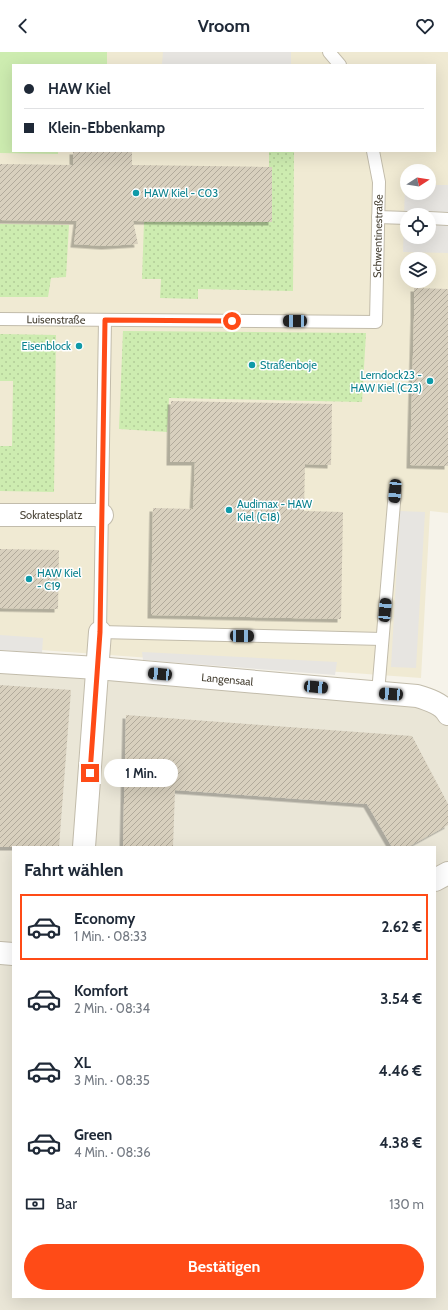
<!DOCTYPE html>
<html lang="de">
<head>
<meta charset="utf-8">
<style>
	:root { --surface:#fff; --page:#f6f6f7; --text:#1f2937; --muted:#747a83; --line:#e0e1e3; --accent:#ff4b17 }
	body { margin:0; font-family:Cabin,sans-serif; background:var(--page); color:var(--text); height:100vh; display:flex; flex-direction:column; font-size:15px; white-space:nowrap }
	* { box-sizing:border-box; margin:0 }
	p { font-size:13px; color:var(--muted) }
	.icon { flex:none; width:22px; height:22px; fill:none; stroke:currentColor; stroke-width:2; stroke-linecap:round; stroke-linejoin:round }
	.map { position:relative; flex:1; overflow:hidden }
	.sheet { position:absolute; left:12px; top:794px; width:424px; height:452px; display:flex; flex-direction:column; background:var(--surface); border-radius:0px; box-shadow:0 4px 16px #0002 }
	.sheet>* { flex:none }
	.top-card { position:absolute; left:12px; top:12px; width:424px; height:88px; border-radius:0px; box-shadow:0 4px 16px #0002; display:grid; align-content:center; height:88px; padding:0 12px; background:var(--surface) }
	.needle { width:26px; rotate:78deg }
	.controls { position:absolute; left:400px; top:112px; display:grid; gap:8px }
	.controls a { display:grid; place-items:center; width:36px; height:36px; border-radius:50%; background:var(--surface); box-shadow:0 4px 16px #0002; font-size:20px }
	.end { position:absolute; width:18px; height:18px; margin:-9px; border:5px solid #ff4b17; background:#fff; box-shadow:0 0 0 2px #fff }
	.from { border-radius:50% }
	.bubble { position:absolute; height:28px; border-radius:14px; background:var(--surface); box-shadow:0 4px 16px #0002; font-size:13px; font-weight:700; line-height:28px; text-align:center }
	.car { position:absolute; width:12px; height:24px; margin:-12px -6px; border-radius:5px; box-shadow:0 0 3px 1px #0007; background:linear-gradient(#222 24%,#8ab4d8 0 40%,#222 0 76%,#8ab4d8 0 86%,#222 0) }
	.top-card b { display:flex; align-items:center; gap:14px; height:38px; font-size:15px }
	.top-card b+b { border-top:1px solid var(--line) }
	.top-card i { width:10px; height:10px; background:var(--text) }
	ul { padding:0; list-style:none }
	li { display:flex; align-items:center; gap:12px; height:66px; margin:0 8px 6px; padding:0 4px; border:2px solid transparent; border-radius:0px }
	li div { flex:1 }
	li b { display:block; font-size:15px }
	li em { font-style:normal; font-weight:700 }
	li.active { border-color:var(--accent) }
	li>.icon { width:36px; height:36px; stroke-width:1.5 }
	h2 { padding:0 12px; font-size:18px; line-height:48px }
	.pay { display:flex; align-items:center; gap:10px; height:44px; padding:0 12px; font-size:15px }
	.pay p { margin-inline-start:auto }
	.primary-button { display:flex; gap:8px; margin-top:auto; padding:8px 12px }
	.primary-button a { flex:1; height:46px; border-radius:24px; background:var(--accent); color:#fff; font-size:16px; font-weight:700; line-height:46px; text-align:center }
	header { display:flex; justify-content:space-between; align-items:center; height:52px; padding:0 12px; background:var(--surface); font-size:18px; font-weight:700 }
	.map>svg:first-child { display:block }
	.residential { fill:#eae6d7; fill-rule:evenodd }
	.education { fill:#f0ead3; fill-rule:evenodd }
	.green { fill:#cdecb0 }
	.park { fill:url(#park-dots) }
	.parking { fill:#e7e5e1; fill-rule:evenodd }
	.building { fill:url(#building-hatch); filter:url(#shadow) }
	.lines { fill:none; stroke-linecap:round; stroke-linejoin:round }
	.lane-casing { stroke:#c2bcab; stroke-width:14 }
	.street-casing { stroke:#c2bcab; stroke-width:24 }
	.lane { stroke:#fff; stroke-width:12 }
	.street { stroke:#fff; stroke-width:22 }
	.route { stroke:#ff4b17; stroke-width:5 }
	.culture-dot { fill:#0f9aa8; stroke:#fff; stroke-width:1.5 }
	.labels { text-anchor:middle; stroke-width:3; stroke-linejoin:round; paint-order:stroke }
	.culture-label { font-size:11px; fill:#0d838f; stroke:#fff; text-anchor:start }
	.street-label { font-size:11px; fill:#4a4437; stroke:#fff }
</style>
</head>
<body>
<header><svg class="icon" aria-label="back" viewBox="0 0 24 24"><path d="M15 5l-7 7 7 7"/></svg>Vroom<svg class="icon" aria-label="heart" viewBox="0 0 24 24"><path d="M12 20l-8-8c-3-5 5-10 8-4 3-6 11-1 8 4z"/></svg></header>
<div class="map">
<svg width="448" height="1258" viewBox="0 0 448 1258">
	<defs>
		<pattern id="park-dots" width="8" height="8" patternUnits="userSpaceOnUse"><rect width="8" height="8" fill="#cdecb0"/><path d="M2 2h.1M6 6h.1" fill="none" stroke="#b2cc98" stroke-width="1.8" stroke-linecap="round"/></pattern>
		<pattern id="building-hatch" width="6" height="6" patternUnits="userSpaceOnUse"><rect width="6" height="6" fill="#d8d0be"/><path d="M-1 1l2-2M0 6l6-6M5 7l2-2" fill="none" stroke="#b1aa9b"/></pattern>
		<filter id="shadow"><feDropShadow dx="-3.5" dy="3.5" stdDeviation="0" flood-color="#0004"/></filter>
	</defs>
	<rect width="100%" height="100%" fill="#f6f3ea"/>
	<path class="residential" d="M0 610 378 641 448 662V1258H0ZM13 795H435V1245H13Z"/>
	<path class="education" d="M0 0H448V461L430 459 421 626 0 595ZM13 13H435V99H13ZM407 119H429V141H407ZM407 163H429V185H407ZM407 207H429V229H407Z"/>
	<path class="green" d="M0 0H107V13H13V99H58V102L0 101Z"/>
	<path class="park" d="M269 99H294L293 239 198 237V247L160 246 161 227H142L144 170H272V115H269Z
		M0 172 69 173 66 225 51 226 48 245H0Z
		M123 279 366 281 362 350 169 346 167 380 119 377Z
		M0 282 56 283 54 440 0 439V394H12L13 329H0Z"/>
	<path class="parking" d="M163 0H291V13L162 12Z
		M405 132H407V141H429V133H448V201L403 200ZM407 163H429V185H407Z
		M400 459 425 460 416 616 391 615Z
		M0 583 43 586 42 601 0 598Z
		M142 600 337 610 335 623 143 608Z"/>
	<path class="building" d="M73 99H132V113L272 115V170L133 169 138 192 105 194 74 192 77 169 0 168V112L73 113Z
		M414 236 448 237V414L410 413 414 266Z
		M171 349 332 352 331 413 305 412 304 459 343 460 341 567 151 563 153 456 193 457 195 410H170Z
		M0 497 59 498 58 557 0 556Z
		M0 633 71 638 59 795H0Z
		M126 663 412 684 448 752V773L408 795H392L367 752 175 738 173 795H123Z"/>
	<g class="lines">
		<defs>
			<g id="lane">
				<path d="M329 0 340 13"/>
				<path d="M378 165 407 166"/>
				<path d="M429 166 448 167"/>
				<path id="s1" d="M0 267 376 270 379 130 373 99"/>
				<path d="M105 268 100 580 382 587"/>
				<path d="M378 641 395 439"/>
			</g>
			<g id="street">
				<path id="s2" d="M0 463H102"/>
				<path id="s3" d="M0 610 97 616 417 644C427 647 443 652 448 662"/>
				<path d="M84 795 100 580"/>
				<path d="M435 828 448 821"/>
				<path d="M0 901 13 902"/>
			</g>
		</defs>
		<use href="#lane" class="lane-casing"/>
		<use href="#street" class="street-casing"/>
		<use href="#lane" class="lane"/>
		<use href="#street" class="street"/>
	</g>
	<g class="lines">
		<path class="route" d="M90 721 100 580 105 268 232 269"/>
	</g>
	<g class="culture-dot">
		<circle cx="136" cy="141" r="4"/>
		<circle cx="79" cy="294" r="4"/>
		<circle cx="252" cy="313" r="4"/>
		<circle cx="430" cy="329" r="4"/>
		<circle cx="229" cy="458" r="4"/>
		<circle cx="29" cy="527" r="4"/>
	</g>
	<g class="labels">
		<g class="culture-label">
			<text x="144" y="145">HAW Kiel - C03</text>
			<text x="71" y="298" text-anchor="end">Eisenblock</text>
			<text x="260" y="317">Straßenboje</text>
			<text x="422" y="327" text-anchor="end">Lerndock23 -<tspan x="422" dy="13">HAW Kiel (C23)</tspan></text>
			<text x="237" y="456">Audimax - HAW<tspan x="237" dy="13">Kiel (C18)</tspan></text>
			<text x="37" y="525">HAW Kiel<tspan x="37" dy="13">- C19</tspan></text>
		</g>
		<g class="street-label">
			<text dy="4" stroke="none"><textPath href="#s1" startOffset="462">Schwentinestraße</textPath></text>
			<text dy="4" stroke="none"><textPath href="#s1" startOffset="56">Luisenstraße</textPath></text>
			<text dy="4" stroke="none"><textPath href="#s2" startOffset="51">Sokratesplatz</textPath></text>
			<text dy="4" stroke="none"><textPath href="#s3" startOffset="228">Langensaal</textPath></text>
		</g>
	</g>
</svg>
<div class="controls">
<a><svg class="needle" viewBox="-14 -14 28 28"><path d="M0-13l5 13h-10z" fill="#e53935"/><path d="M0 13l5-13h-10z" fill="#747a83"/></svg></a>
<a><svg class="icon" aria-label="locate" viewBox="0 0 24 24"><circle cx="12" cy="12" r="6"/><path d="M12 2v4M12 18v4M2 12h4M18 12h4"/></svg></a>
<a><svg class="icon" aria-label="layers" viewBox="0 0 24 24"><path d="M12 4l9 5-9 5-9-5zM3 14l9 5 9-5"/></svg></a>
</div>
<i class="end from" style="left:232px;top:269px"></i>
<i class="end" style="left:90px;top:721px"></i>
<div class="bubble" style="left:104px;top:707px;width:74px">1 Min.</div>
<i class="car" style="left:295px;top:269px;rotate:270deg"></i>
<i class="car" style="left:395px;top:439px;rotate:185deg"></i>
<i class="car" style="left:385px;top:558px;rotate:5deg"></i>
<i class="car" style="left:242px;top:584px;rotate:91deg"></i>
<i class="car" style="left:160px;top:622px;rotate:275deg"></i>
<i class="car" style="left:316px;top:635px;rotate:95deg"></i>
<i class="car" style="left:391px;top:642px;rotate:274deg"></i>
<div class="top-card">
<b><i class="from"></i>HAW Kiel</b>
<b><i></i>Klein-Ebbenkamp</b>
</div>
<section class="sheet">
<h2>Fahrt wählen</h2>
<ul>
<li class="active"><svg class="icon" aria-label="car" viewBox="0 0 24 24"><path d="M5 17H2v-5l4-1 3-4h7l3 4 3 1v5h-3M9 17h6M6 11h13"/><circle cx="7" cy="17" r="2"/><circle cx="17" cy="17" r="2"/></svg><div><b>Economy</b><p>1 Min. · 08:33</p></div><em>2.62 €</em></li>
<li><svg class="icon" aria-label="car" viewBox="0 0 24 24"><path d="M5 17H2v-5l4-1 3-4h7l3 4 3 1v5h-3M9 17h6M6 11h13"/><circle cx="7" cy="17" r="2"/><circle cx="17" cy="17" r="2"/></svg><div><b>Komfort</b><p>2 Min. · 08:34</p></div><em>3.54 €</em></li>
<li><svg class="icon" aria-label="car" viewBox="0 0 24 24"><path d="M5 17H2v-5l4-1 3-4h7l3 4 3 1v5h-3M9 17h6M6 11h13"/><circle cx="7" cy="17" r="2"/><circle cx="17" cy="17" r="2"/></svg><div><b>XL</b><p>3 Min. · 08:35</p></div><em>4.46 €</em></li>
<li><svg class="icon" aria-label="car" viewBox="0 0 24 24"><path d="M5 17H2v-5l4-1 3-4h7l3 4 3 1v5h-3M9 17h6M6 11h13"/><circle cx="7" cy="17" r="2"/><circle cx="17" cy="17" r="2"/></svg><div><b>Green</b><p>4 Min. · 08:36</p></div><em>4.38 €</em></li>
</ul>
<div class="pay"><svg class="icon" aria-label="cash" viewBox="0 0 24 24"><path d="M3 7h18v10H3z"/><circle cx="12" cy="12" r="2"/></svg>Bar<p>130 m</p></div>
<div class="primary-button"><a>Bestätigen</a></div>
</section>
</div>
</body>
</html>
